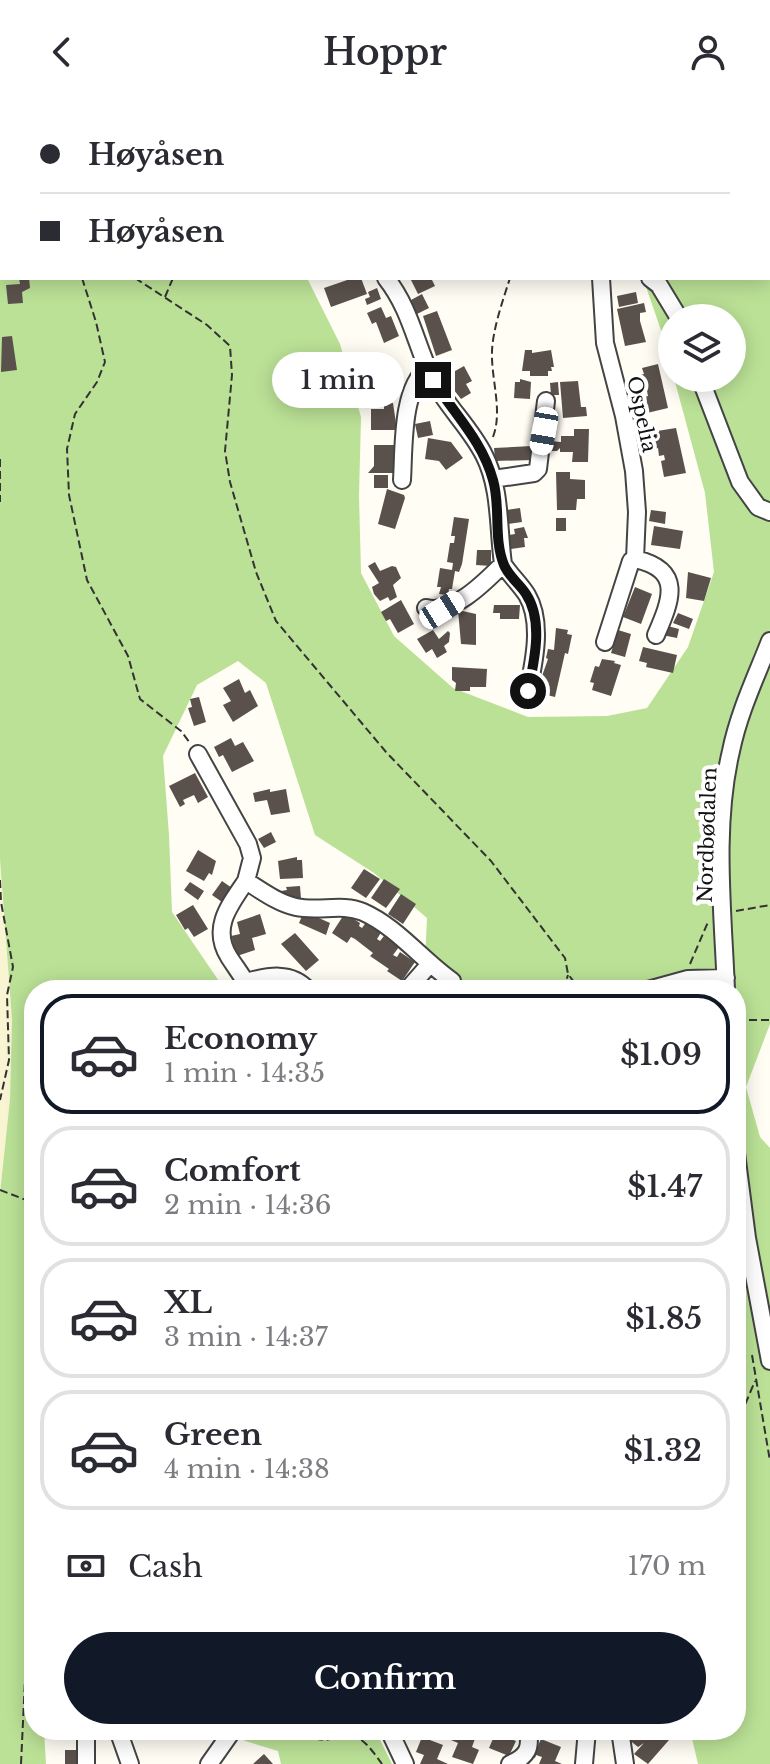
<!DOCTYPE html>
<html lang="en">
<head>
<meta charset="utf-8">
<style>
	:root { --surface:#fff; --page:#f2f2f3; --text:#2b2b33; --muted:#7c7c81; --line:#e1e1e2; --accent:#111827 }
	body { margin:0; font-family:"Libre Baskerville",serif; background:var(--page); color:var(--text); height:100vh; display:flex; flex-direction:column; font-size:30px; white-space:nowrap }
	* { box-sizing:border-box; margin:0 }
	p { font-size:26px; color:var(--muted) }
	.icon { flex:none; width:44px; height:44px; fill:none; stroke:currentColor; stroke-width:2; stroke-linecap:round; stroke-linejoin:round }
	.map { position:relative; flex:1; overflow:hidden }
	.side { position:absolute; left:24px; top:876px; width:722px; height:760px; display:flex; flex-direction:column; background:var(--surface); border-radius:32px; box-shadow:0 4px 20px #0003 }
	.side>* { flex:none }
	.top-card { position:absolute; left:0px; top:0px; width:770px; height:176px; box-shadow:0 4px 20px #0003; display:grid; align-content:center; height:176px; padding:0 40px; background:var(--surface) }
	.buttons { position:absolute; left:658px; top:200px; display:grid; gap:16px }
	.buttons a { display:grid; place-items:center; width:88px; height:88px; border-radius:50%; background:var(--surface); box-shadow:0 4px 20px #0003; font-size:40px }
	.end { position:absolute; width:36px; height:36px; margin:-18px; border:10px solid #111; background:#fff; box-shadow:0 0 0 4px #fff }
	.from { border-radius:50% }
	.bubble { position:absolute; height:56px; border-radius:28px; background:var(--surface); box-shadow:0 4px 20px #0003; font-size:26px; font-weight:600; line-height:56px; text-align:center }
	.car { position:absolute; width:24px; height:48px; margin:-24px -12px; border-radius:10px; box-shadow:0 0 6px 2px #0007; background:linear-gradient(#fff 24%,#345 0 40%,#fff 0 76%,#345 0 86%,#fff 0) }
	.top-card b { display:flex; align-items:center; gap:28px; height:76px; font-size:30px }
	.top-card b+b { border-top:2px solid var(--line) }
	.top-card i { width:20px; height:20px; background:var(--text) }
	ul { padding:14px 0 0; list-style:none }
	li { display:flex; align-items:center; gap:24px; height:120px; margin:0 16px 12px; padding:0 24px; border:4px solid var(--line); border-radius:32px }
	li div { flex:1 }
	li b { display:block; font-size:30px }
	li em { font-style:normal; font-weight:600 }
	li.selected { border-color:var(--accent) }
	li>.icon { width:72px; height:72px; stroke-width:1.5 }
	.pay { display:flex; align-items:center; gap:20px; height:88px; padding:0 40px; font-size:30px }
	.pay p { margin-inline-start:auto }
	.primary-button { display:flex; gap:16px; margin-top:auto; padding:16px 40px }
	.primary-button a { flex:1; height:92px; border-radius:48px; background:var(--accent); color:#fff; font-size:32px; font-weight:600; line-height:92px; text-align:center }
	header { display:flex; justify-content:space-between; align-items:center; height:104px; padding:0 40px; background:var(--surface); font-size:36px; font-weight:600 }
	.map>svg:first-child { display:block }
	.farmland { fill:#f9f4d1 }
	.forest { fill:#bbe196 }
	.building { fill:#5b514c }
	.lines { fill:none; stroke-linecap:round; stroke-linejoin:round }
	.minor-casing { stroke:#444; stroke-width:20 }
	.path { stroke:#333; stroke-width:2; stroke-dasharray:8 4; stroke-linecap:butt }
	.minor { stroke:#fff; stroke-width:16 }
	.route { stroke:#111; stroke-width:10 }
	.labels { text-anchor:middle; stroke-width:8; stroke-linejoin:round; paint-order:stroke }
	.street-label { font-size:20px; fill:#111; stroke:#fff }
</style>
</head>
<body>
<header><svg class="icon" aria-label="back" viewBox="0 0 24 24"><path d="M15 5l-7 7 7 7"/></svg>Hoppr<svg class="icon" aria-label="person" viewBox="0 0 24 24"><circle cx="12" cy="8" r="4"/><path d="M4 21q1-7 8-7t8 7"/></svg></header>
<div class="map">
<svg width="770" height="1660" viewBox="0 0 770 1660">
	<rect width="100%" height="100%" fill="#fffdf4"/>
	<path class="farmland" d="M0 755 12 916 10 995 0 1089Z"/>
	<path class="forest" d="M0 0 155 2H2V174H307L340 240 361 313 359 392 361 469 394 532 453 584 528 613 607 612 647 604 688 543 714 468 705 389 674 274H732V214H672V266L664 235 643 174H768V2L561 0H770V920L746 983 760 1033 770 1044V1660H698L690 1626H736V886H449L425 856 427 814 374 769 315 731 266 579 238 557 197 581 163 652 169 731 172 808 225 886H34V1338C27 1434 34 1530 34 1626H44L46 1660H0V1089L10 995 12 916 0 755Z
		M228 1626H375L392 1660H281L278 1647 245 1637Z"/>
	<path class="building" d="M19 174H29L30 184 22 188 23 199 8 200 6 181 20 180Z
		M353 174H361L367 190 331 203 324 184Z
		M410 174H431L435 182 418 190Z
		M377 184 381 195 367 201 365 195 370 193 368 188Z
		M636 188 638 199 619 203 617 192Z
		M422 190 429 204 417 210 411 196Z
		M644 199 646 208 640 209V217L646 238 625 242 617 205Z
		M381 203 386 214 391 212 399 232 384 239 376 218 372 220 367 209Z
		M437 207 452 246 436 252 423 212Z
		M12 232 17 266 1 268 2 233Z
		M525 246H532V249L551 246 554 263H551L552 267H548V272H530V267H522Z
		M448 260 450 265 446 268 449 273 439 278 433 266Z
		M658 260 668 304 647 309 644 293 648 292 647 287H643L640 271 644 270 642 264Z
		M464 262 472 277 466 280 471 289 461 295 447 277 450 275 448 271Z
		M520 275 531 278 530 295 514 294 515 278H520Z
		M578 277 581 303H586L587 312 563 314 560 278Z
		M558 278 559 291H551L550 279Z
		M384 299H393L397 326H371V305H384Z
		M430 317 433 331 418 334 415 320Z
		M676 324 686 369 664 373 661 357 665 356 664 351 659 352 658 344 650 346 648 339 640 341 638 330Z
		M574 325H589L588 358H572L573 348H560V344L557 347H549L550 337 561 338V332H574Z
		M428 334 451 338 463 354 446 366 439 357 425 355Z
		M374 341H395L394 369H368L374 362Z
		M532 342 533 356 495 357 494 344Z
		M556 368H570V375L585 376V395H577L576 406H557Z
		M374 371H388V384H374Z
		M387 385 404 391 405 394 395 425 378 420Z
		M520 404 522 418 508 420 506 406Z
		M651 406 666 408 665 420 649 417Z
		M454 413 469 415 462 460 459 468 455 467 452 485H449L448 491 439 490 441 483H437L440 464 452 466 453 459 447 458 450 439H454L455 432H451Z
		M556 414H566V427H556Z
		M654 422 683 427 680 445 651 441Z
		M524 423 528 434H524L525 443 511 445 509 431 515 430 514 425Z
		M477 446H491V462L476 461Z
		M375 458 380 467 392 462 396 463 401 474 393 481 397 493 390 497 388 493 380 497 374 490 372 483 379 479 368 462Z
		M688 468 711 474 704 497 686 494Z
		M635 483 652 490 641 520 623 513Z
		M401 496 414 520 398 529 390 515 386 517 381 508Z
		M494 501H520L519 515H500V509H493Z
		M458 506 476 510V541L461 540Z
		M678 509 693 515 689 525 673 519Z
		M664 521 679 525 677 534 662 531Z
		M556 524 568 526 567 530 572 531 568 550 565 549 555 593 543 590 544 573 542 572 548 555 546 554 548 545 554 546Z
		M433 526 439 535 448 527 450 529 449 538 444 542 447 548 437 554 432 545 426 549 417 535Z
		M618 526 631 530 625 553 611 549Z
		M643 543 677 551 673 569 646 563 647 559 639 557Z
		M602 555 615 557 614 559 621 561 611 592 592 586 594 579 590 578 595 562 599 563Z
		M452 563 487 565 486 583H470V587H455L456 579 452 576Z
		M239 575 245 589 250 586 258 602 233 618 223 601 231 597 223 584Z
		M199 593 206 618 194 622 188 604 192 603 190 595Z
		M231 634 235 642 243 638 254 657 232 668 223 651 219 653 214 643Z
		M195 669 208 693 198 699 194 691 183 696 185 700 180 703 169 682Z
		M270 685V688L286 685 290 708 271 711 267 696 255 698 253 689Z
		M271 728 276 738 264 744 258 735Z
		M198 746 216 757 212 771 209 769 204 777 186 767Z
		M297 753V756H302L303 774 280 775 278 757Z
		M364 765 380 775 366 794 351 784Z
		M384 775 400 785 386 804 371 794Z
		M222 777 232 784 222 798 212 791Z
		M190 778 204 787 198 796 184 786Z
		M300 782 301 795 282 794 281 787 287 786 286 783Z
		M401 790 416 800 403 820 388 810Z
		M193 801 208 825 194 833 188 824 185 826 176 811Z
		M345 809 360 819 359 822 362 824 367 817 382 827 377 835 380 837 384 832 399 843 393 851 397 853 400 848 415 858 402 877 387 867 389 865 370 852 373 849 355 835 351 833 347 839 332 829Z
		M260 810 266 830 252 834 255 846 237 852 231 832 240 830 237 818Z
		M310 810 330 819 326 831 299 819 302 812 308 814Z
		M295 829 319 856 306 867 281 840Z
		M168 1626H190V1632L168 1631Z
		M455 1626H470L477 1629 472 1643 479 1646 473 1660 452 1653 458 1639 451 1636Z
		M485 1626H512L508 1634 516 1637 509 1652 489 1644 495 1630Z
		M537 1626H561L557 1635Z
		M636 1626 648 1635 658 1626 669 1636 648 1660 634 1650 644 1639 638 1643 628 1635Z
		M422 1633 443 1641 437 1655 448 1660H420L424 1651 416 1648Z
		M541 1635 561 1643 555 1657 562 1660H539L542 1653 536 1651 535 1654 533 1653Z
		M65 1646H80V1660H65Z
		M264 1650 273 1660H253Z"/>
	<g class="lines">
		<defs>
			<path id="minor" d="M222 0 223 2
				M254 0V2
				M489 0 490 2
				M0 144 2 143
				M386 174C411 206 415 239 432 274 446 302 470 323 484 351 501 384 498 424 503 460 485 478 453 511 426 504
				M601 174 605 239 624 312 634 367 637 408 635 455 631 457 605 538
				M650 174 659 181 679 214
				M700 274 740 378 758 403 770 408
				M493 375 534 369 538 365 546 297
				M402 376C404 345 401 284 428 264
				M635 455C684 466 671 496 656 531
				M503 460C510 471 520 480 527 491 543 518 534 558 528 587
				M198 650 248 740 252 754 246 777
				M246 878C268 872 291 867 308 886
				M250 886C244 874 236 864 229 853 211 824 229 802 246 777 262 787 278 799 296 803 319 808 342 799 363 808 397 823 422 856 452 877
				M407 886 429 861
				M648 886 688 875 726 874
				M726 886C723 808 713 723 731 647 739 608 756 573 770 537
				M736 1049 747 1134 770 1257
				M86 1626V1660
				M118 1626 130 1660
				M389 1626 405 1660
				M620 1626 625 1660
				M209 1660 233 1626
				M510 1660C528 1652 531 1644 528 1626
				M584 1660 587 1626"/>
		</defs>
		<use href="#minor" class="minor-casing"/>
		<path class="path" d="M21 0 23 2
			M40 0 43 2
			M49 0 53 2
			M55 0 56 2
			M590 0 591 2
			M0 49 2 50
			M82 174 96 218 105 258 97 278 75 310 67 345 69 391 87 476 128 552 140 595 181 627 190 639
			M135 174 207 221 230 242 232 271 225 347 230 378 256 468 276 517 386 648 491 757 565 854 568 870 580 886
			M165 193 173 174
			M493 333C503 306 491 276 492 247 493 224 503 196 510 174
			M0 355V398
			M0 776 1 798 13 863 7 891 9 956 0 996
			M736 807 770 801
			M690 860 708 818
			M563 886 568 871
			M737 916H770
			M0 1086 34 1099
			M736 1167 740 1186
			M752 1251 770 1357
			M736 1322 755 1277
			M306 1626C324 1649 341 1623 360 1635 369 1641 376 1652 382 1660
			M21 1660 25 1576 34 1554"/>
		<use href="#minor" class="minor"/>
	</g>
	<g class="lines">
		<path class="route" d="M433 276C454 310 482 336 493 376 501 403 493 434 504 461 509 473 520 480 526 490 544 517 534 558 528 587"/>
	</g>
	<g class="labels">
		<g class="street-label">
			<text transform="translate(642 310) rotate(78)" y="7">Ospelia</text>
			<text transform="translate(707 731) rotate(-88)" y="7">Nordbødalen</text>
		</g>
	</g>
</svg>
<div class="buttons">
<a><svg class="icon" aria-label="layers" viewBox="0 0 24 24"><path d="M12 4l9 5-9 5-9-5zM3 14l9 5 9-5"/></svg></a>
</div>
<i class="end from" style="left:528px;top:587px"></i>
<i class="end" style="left:433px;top:276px"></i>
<div class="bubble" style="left:272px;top:248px;width:132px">1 min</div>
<i class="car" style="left:544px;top:327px;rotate:190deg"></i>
<i class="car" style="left:442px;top:506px;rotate:58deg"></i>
<div class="top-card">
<b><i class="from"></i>Høyåsen</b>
<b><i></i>Høyåsen</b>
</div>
<section class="side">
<ul>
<li class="selected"><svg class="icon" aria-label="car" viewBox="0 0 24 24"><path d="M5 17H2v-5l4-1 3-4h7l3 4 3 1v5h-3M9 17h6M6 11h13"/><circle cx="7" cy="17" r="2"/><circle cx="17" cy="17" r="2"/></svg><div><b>Economy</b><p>1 min · 14:35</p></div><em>$1.09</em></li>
<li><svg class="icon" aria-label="car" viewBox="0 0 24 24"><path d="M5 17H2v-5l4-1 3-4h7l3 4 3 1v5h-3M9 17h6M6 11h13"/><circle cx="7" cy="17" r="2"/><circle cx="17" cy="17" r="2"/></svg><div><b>Comfort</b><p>2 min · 14:36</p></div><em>$1.47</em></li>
<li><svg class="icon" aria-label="car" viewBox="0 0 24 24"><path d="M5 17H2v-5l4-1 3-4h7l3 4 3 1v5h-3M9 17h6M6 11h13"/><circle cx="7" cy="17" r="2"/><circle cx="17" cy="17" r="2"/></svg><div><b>XL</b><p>3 min · 14:37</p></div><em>$1.85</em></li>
<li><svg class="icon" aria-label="car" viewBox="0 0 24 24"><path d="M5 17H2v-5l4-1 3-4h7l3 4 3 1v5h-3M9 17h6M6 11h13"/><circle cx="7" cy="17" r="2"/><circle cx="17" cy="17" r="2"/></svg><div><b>Green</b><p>4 min · 14:38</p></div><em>$1.32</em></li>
</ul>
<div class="pay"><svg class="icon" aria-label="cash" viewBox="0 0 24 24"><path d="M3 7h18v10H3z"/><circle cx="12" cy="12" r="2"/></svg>Cash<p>170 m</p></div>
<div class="primary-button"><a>Confirm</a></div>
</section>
</div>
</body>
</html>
